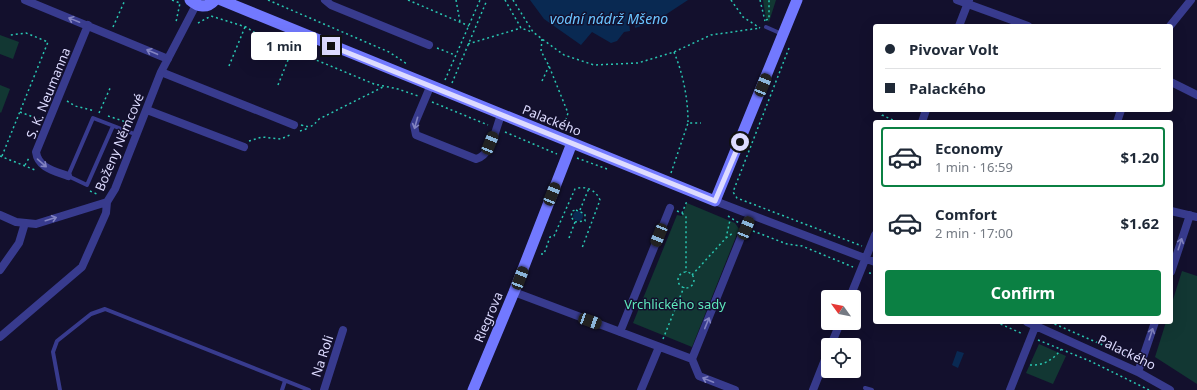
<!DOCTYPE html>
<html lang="en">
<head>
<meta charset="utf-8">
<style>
	:root { --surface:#fff; --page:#f2f2f3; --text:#1f2937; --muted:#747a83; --line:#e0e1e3; --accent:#0b8043 }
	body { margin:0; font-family:"Noto Sans",sans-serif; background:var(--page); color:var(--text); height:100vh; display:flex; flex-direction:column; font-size:15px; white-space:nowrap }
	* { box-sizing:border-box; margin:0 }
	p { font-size:13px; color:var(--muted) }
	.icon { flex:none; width:22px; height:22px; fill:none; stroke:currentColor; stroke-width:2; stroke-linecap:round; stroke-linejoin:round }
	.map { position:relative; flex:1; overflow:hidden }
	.side { position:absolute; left:873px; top:120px; width:300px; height:204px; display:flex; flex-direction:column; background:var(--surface); border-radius:4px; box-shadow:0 4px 16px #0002 }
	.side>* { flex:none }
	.hud { position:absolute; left:873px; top:24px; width:300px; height:88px; border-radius:4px; box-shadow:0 4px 16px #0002; display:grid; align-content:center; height:88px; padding:0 12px; background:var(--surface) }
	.needle { width:26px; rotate:303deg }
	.buttons { position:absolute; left:821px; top:290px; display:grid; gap:8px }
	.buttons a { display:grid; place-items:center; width:40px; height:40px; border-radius:4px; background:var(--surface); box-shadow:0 4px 16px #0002; font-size:20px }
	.end { position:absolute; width:18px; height:18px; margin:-9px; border:5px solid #dddbff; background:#111; box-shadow:0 0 0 2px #111 }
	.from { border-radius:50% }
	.bubble { position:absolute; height:28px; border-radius:4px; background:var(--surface); box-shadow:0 4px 16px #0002; font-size:13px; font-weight:700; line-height:28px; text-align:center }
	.car { position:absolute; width:12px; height:24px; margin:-12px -6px; border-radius:5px; box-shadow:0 0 3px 1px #0007; background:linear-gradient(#222 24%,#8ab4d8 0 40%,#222 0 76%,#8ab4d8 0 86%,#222 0) }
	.hud b { display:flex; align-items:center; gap:14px; height:38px; font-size:15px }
	.hud b+b { border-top:1px solid var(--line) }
	.hud i { width:10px; height:10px; background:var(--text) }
	ul { padding:7px 0 0; list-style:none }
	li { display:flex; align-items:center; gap:12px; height:60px; margin:0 8px 6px; padding:0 4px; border:2px solid transparent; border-radius:4px }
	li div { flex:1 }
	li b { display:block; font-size:15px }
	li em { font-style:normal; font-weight:700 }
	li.selected { border-color:var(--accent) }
	li>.icon { width:36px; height:36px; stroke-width:1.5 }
	.primary-button { display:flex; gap:8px; margin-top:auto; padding:8px 12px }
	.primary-button a { flex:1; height:46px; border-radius:4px; background:var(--accent); color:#fff; font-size:16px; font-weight:700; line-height:46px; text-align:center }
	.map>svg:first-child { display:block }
	.green { fill:#123733 }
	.water { fill:#092952 }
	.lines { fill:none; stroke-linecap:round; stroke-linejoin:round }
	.path { stroke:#29c6b1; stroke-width:1.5; stroke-dasharray:2 3; stroke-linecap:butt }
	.lane { stroke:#383b8e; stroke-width:4 }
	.street { stroke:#383b8e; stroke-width:8 }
	.secondary { stroke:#7279ff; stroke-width:11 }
	.oneway { stroke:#8283c1 }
	.route { stroke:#dddbff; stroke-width:5 }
	.labels { text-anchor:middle; stroke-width:3; stroke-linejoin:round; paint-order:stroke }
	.street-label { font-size:13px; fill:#dddbff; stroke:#13102d }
	.park-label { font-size:13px; fill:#5ee8bc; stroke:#13102d }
	.water-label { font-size:14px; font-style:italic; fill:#69c4ff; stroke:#13102d }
</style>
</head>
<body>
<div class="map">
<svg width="1197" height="390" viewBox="0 0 1197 390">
	<rect width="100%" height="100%" fill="#13102d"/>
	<path class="green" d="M763 0H776L769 22 766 19Z
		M0 35 19 42 13 59 0 54Z
		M0 85 10 89 1 113 0 112Z
		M687 203 735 223 739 229 692 347 633 323 677 215 682 216Z
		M1182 271 1197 276V384L1155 357 1166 322H1171V306Z
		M1039 344 1066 356 1053 384 1026 373Z"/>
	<path class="water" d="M530 0H688L656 21 635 28 634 19 629 21 630 31 624 32 617 41 611 43 592 32 581 45 544 19Z
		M573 216a5 5 0 1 1 10 0a5 5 0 1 1-10 0Z
		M957 351 964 353 958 368 952 365Z"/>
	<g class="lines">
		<path class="path" d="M172 0 180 3 176 22
			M268 0 389 52 407 64
			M408 0 469 26
			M456 0 460 22
			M505 0 521 28 532 32
			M513 0 533 32 542 39 564 55 594 65 638 63 674 52 711 35 760 28
			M731 0 743 17 760 28
			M760 0 765 21
			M766 20 769 19V0
			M198 23 211 16 246 27 263 38 374 84 398 89 418 96
			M113 27 125 0
			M542 39 541 51 549 66 568 113 563 128
			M468 44 521 28
			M437 48 455 55
			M789 48 733 192 737 198 862 246
			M674 52C683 74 688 98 688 122
			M229 66 245 27
			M445 80 480 0
			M542 81 549 66
			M452 83 487 0
			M278 85 292 50
			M67 101 75 106 95 111
			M432 102 488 125
			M881 110 882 115 897 122
			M20 112 41 120
			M99 113 111 86
			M108 116 132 124
			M301 125C311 128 312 127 319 119L383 87
			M300 131 309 128
			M505 132 557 154
			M249 141 262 137 281 139 292 134
			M0 156 35 170
			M2 156 48 42 26 33 10 35
			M577 158 607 169
			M25 165 29 158
			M671 173 688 123H701
			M90 191 99 195
			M576 210 585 214V221L575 222 571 217 572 211Z
			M580 210 589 188
			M677 211 682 213 687 201
			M682 213 686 217V272
			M728 216 739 223
			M753 231 787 244 802 246 853 267
			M569 238 575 222
			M726 238 733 233
			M541 254H544L550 237 554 236 575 189C585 185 596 190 600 200L582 248
			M678 280a8 8 0 1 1 16 0a8 8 0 1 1-16 0Z
			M869 273 875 274
			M692 275 726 238 730 220
			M996 322 1023 334
			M1050 322 1128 356 1135 354
			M663 339 684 287
			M1038 340 1090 361 1149 390
			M1030 365C1045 366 1055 358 1063 347"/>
		<path class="lane" d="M766 27 782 34
			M113 126 87 185 68 176 93 118 137 135
			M865 388 872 390
			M60 390 53 352 57 341 91 314 105 309 309 390
			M282 390 285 381"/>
		<path class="street" d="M25 0 168 59
			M325 0 331 5 429 45
			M957 0 1028 26
			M959 26 969 0
			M1170 26 1191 0
			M161 72 294 125
			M1171 82 1197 95
			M430 87 414 125 416 135 476 159C491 156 496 128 501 115
			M147 110 244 147
			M922 122 926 110
			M1117 122 1121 110
			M68 176C55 171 38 168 36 152L88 25
			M715 201 875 262
			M1171 211 1197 217
			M0 215 16 222 36 224 107 202 115 189 161 72 196 5
			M0 270 19 243 25 223
			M1171 272 1190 215
			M514 292 692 359
			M850 297 875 235
			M1027 322 1138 372 1170 390
			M620 332 670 208
			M0 337 82 267 106 213 107 202
			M831 345 840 323
			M692 359 750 215
			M692 359 699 376 735 390
			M1138 372 1155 322
			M324 390 343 330
			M641 390 659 347
			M813 390 828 352
			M1010 390 1037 322"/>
		<path class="secondary" d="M190 0C198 7 207 9 215 0
			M221 0 715 201 797 0
			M473 390 514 292 572 143"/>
	</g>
	<defs><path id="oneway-shaft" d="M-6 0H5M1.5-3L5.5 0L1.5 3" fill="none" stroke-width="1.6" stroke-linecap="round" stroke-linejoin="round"/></defs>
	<g class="oneway">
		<use href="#oneway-shaft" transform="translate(74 20) rotate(-158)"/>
		<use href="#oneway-shaft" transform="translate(152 52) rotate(-157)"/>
		<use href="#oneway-shaft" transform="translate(416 123) rotate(106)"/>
		<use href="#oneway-shaft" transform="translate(42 163) rotate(41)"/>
		<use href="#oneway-shaft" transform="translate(51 219) rotate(-17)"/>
		<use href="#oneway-shaft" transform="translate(1180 244) rotate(-72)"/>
		<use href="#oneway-shaft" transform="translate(707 323) rotate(-68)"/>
		<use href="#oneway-shaft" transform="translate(1151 334) rotate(-72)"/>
		<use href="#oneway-shaft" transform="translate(708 380) rotate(-158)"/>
	</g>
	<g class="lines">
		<path class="route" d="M331 46 715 201 740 142"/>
	</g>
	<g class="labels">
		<g class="street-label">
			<text transform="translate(48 93) rotate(-68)" y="5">S. K. Neumanna</text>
			<text transform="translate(552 120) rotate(22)" y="5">Palackého</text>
			<text transform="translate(119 142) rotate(-67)" y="5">Boženy Němcové</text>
			<text transform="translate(488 317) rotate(-67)" y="5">Riegrova</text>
			<text transform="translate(1127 352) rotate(26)" y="5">Palackého</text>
			<text transform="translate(322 356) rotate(-72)" y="5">Na Roli</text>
		</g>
		<g class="park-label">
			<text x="675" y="309">Vrchlického sady</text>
		</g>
		<g class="water-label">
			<text x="609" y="24">vodní nádrž Mšeno</text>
		</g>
	</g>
</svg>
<div class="buttons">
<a><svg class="needle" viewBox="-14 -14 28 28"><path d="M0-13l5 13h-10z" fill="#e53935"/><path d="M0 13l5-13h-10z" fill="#747a83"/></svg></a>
<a><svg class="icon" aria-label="locate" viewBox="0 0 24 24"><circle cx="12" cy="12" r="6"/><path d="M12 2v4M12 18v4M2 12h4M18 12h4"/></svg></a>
</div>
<i class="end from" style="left:740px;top:142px"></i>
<i class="end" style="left:331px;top:46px"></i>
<div class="bubble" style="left:251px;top:32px;width:66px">1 min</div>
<i class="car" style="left:763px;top:85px;rotate:22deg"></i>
<i class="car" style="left:490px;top:143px;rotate:22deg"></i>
<i class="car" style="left:552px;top:194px;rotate:22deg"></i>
<i class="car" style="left:746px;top:228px;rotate:22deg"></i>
<i class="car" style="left:659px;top:235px;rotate:202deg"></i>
<i class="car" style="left:520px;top:278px;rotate:21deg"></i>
<i class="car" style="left:590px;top:321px;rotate:110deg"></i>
<div class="hud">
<b><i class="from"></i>Pivovar Volt</b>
<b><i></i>Palackého</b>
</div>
<section class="side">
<ul>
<li class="selected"><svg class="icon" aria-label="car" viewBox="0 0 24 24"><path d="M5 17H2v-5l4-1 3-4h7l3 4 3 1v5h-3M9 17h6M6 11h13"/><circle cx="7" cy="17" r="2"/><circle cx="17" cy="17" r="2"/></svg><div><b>Economy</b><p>1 min · 16:59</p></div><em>$1.20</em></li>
<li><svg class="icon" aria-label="car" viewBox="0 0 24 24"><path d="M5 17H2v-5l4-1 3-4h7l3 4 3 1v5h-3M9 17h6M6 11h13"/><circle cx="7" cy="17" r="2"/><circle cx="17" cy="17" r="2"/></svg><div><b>Comfort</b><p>2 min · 17:00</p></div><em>$1.62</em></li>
</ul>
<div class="primary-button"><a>Confirm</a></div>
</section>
</div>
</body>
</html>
